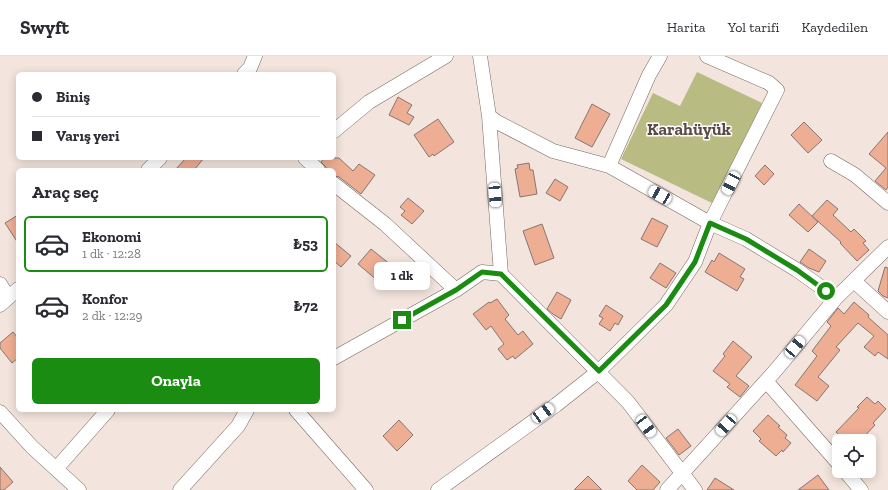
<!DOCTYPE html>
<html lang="tr">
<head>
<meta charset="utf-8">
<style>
	:root { --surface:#fff; --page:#f7f7f7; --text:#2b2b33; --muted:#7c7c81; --line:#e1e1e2; --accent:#1a8c11 }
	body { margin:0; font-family:"Zilla Slab",serif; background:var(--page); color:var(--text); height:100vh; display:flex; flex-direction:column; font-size:15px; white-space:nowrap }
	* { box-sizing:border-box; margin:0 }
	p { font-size:13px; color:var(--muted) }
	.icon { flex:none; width:22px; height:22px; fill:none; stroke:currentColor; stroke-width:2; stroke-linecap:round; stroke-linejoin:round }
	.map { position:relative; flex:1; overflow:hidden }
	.drawer { position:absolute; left:16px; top:112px; width:320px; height:244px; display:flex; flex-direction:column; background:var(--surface); border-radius:6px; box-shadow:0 2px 10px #0003 }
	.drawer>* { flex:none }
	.top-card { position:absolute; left:16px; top:16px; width:320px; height:88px; border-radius:6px; box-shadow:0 2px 10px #0003; display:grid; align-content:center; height:88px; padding:0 16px; background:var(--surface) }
	.buttons { position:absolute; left:832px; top:378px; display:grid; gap:8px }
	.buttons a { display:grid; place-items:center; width:44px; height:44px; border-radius:6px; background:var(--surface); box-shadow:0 2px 10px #0003; font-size:20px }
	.end { position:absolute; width:18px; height:18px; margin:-9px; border:5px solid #1a8c11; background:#fff; box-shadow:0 0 0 2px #fff }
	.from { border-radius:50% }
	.bubble { position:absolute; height:28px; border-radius:6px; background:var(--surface); box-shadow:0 2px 10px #0003; font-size:13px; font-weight:700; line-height:28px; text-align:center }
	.car { position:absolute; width:12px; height:24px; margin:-12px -6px; border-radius:5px; box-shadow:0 0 3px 1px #0007; background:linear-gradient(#fff 24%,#345 0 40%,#fff 0 76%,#345 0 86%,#fff 0) }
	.top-card b { display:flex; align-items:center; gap:14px; height:38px; font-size:15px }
	.top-card b+b { border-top:1px solid var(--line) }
	.top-card i { width:10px; height:10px; background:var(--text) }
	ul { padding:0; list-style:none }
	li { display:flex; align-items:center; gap:12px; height:56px; margin:0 8px 6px; padding:0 8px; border:2px solid transparent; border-radius:6px }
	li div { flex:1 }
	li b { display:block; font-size:15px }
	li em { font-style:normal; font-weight:700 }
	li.selected { border-color:var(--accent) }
	li>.icon { width:36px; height:36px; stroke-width:1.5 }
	h2 { padding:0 16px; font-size:18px; line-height:48px }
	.cta { display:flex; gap:8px; margin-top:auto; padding:8px 16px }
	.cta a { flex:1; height:46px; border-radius:6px; background:var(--accent); color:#fff; font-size:16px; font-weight:700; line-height:46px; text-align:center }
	header { display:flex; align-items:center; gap:24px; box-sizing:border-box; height:56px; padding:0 20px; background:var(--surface); border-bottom:1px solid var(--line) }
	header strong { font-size:19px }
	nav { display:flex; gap:22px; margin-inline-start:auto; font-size:14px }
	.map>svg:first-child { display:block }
	.green { fill:#b8bc82 }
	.building { fill:#eeae93; stroke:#847671 }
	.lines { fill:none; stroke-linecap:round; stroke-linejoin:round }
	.minor-casing { stroke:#756962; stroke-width:15 }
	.minor { stroke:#fff; stroke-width:14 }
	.route { stroke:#1a8c11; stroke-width:5 }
	.labels { text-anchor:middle; stroke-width:3; stroke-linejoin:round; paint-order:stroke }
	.district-label { font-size:17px; font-weight:bold; fill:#584c45; stroke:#fff }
</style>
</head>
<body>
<header>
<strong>Swyft</strong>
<nav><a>Harita</a><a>Yol tarifi</a><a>Kaydedilen</a></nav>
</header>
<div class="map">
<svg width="888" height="434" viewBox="0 0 888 434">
	<rect width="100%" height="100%" fill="#f3e5dd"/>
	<path class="green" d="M697 16 762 47 714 148 621 103 653 37 680 50Z"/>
	<path class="building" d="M398 41 412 49 407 57 414 61 409 69 389 59Z
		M592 48 610 58 592 91 575 82Z
		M438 63 454 86 434 100 433 98 429 101 414 79Z
		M804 66 822 84 808 97 791 79Z
		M888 76V131L886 134 875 125 886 112 869 98Z
		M186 102H204L194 114H175Z
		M324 102H339L353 115 359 108 375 119 361 138 339 121 334 120V114H326V111L321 106Z
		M529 107 530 114H533L537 138 520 141 515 113 518 112 517 109Z
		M765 109 774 118 764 129 755 120Z
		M555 123 568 131 560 145 546 137Z
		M408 142 424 155 412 168 401 159 405 155 400 151Z
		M827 144 838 153 833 159 851 176 854 173 866 185 863 187 869 194 857 205 840 187 841 186 812 160Z
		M799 148 818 166 808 176 789 159Z
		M18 159V187L5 167Z
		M652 162 668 170 657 191 641 183Z
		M542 168 554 202 535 209 523 175Z
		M334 186 351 200 341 211 334 205Z
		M371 193 391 209 378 225 358 208Z
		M809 193 826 205 819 216 809 212 800 206Z
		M719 197 745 213 740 221 744 223 737 235 705 216 712 204 714 206Z
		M660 207 676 217 666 232 650 222Z
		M885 211 888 212V242L883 240 878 235Z
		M557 236 571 244 561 263 553 258 547 253Z
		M497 243 509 259 505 263 518 279 523 275 533 288 515 303 513 300 507 304 498 293 504 288 491 270 486 274 473 258 489 246 490 247Z
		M854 246 869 259 868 261 888 279V303L878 296 875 300 864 291 874 280 858 267 836 291 840 294 818 321 829 330 817 345 795 329 817 300 812 295 831 270 827 266 838 252 844 258Z
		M606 249 623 260 618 269 615 267 610 275 599 268 603 262 599 260Z
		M13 276 18 282V302L12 307 0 292V287Z
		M733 285 752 301 736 320 749 330 740 341 727 331 730 328 713 315 725 300 723 298Z
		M867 341 875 348 878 345 886 353 873 367 875 369 860 385H846L836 376 859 352 857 351Z
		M768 359 780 370 778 371 787 379 785 382 791 387 783 396 782 394 776 400 759 385 761 383 753 375Z
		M399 364 413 379 397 395 383 380Z
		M678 373 691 390 679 399 666 382Z
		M642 409 660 426 653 434H637L628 425Z
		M0 411 13 426 4 434H0Z
		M818 419 829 434H798Z
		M588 420 602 434H574Z
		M715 422 734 434H707Z"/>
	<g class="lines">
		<defs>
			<path id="minor" d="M480 0 489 60 501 218
				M244 18 250 12 255 0
				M489 60 497 66 553 95 609 110 710 167 746 183 797 214 836 242
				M334 75 369 46 446 0
				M305 102 318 114
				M831 105 855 119 888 147
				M609 110 649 19 660 0
				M148 114 160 102
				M334 128 385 168 456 234
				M854 225 888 256
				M0 228 8 241
				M0 249 18 233
				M334 302 456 234 482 216 501 218 628 346 695 434
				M766 325 839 408
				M296 354 366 434
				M0 356 32 391 79 434
				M56 413 108 354
				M845 415 861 434
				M180 434 238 370 247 354
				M438 434 556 349 599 315 666 249 695 206 710 167 777 34 769 27 707 0
				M667 434 775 315 836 242 888 191"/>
		</defs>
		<use href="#minor" class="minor-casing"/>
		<use href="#minor" class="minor"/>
	</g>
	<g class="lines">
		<path class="route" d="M402 264 456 234 482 216 501 218 599 315 666 249 695 206 710 167 746 183 797 214 826 235"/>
	</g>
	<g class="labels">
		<g class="district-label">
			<text x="689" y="79">Karahüyük</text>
		</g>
	</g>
</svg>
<div class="buttons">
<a><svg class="icon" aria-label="locate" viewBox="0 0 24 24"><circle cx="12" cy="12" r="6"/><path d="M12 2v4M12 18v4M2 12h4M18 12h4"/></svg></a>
</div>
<i class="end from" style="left:826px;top:235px"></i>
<i class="end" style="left:402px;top:264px"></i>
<div class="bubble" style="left:374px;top:206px;width:56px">1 dk</div>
<i class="car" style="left:731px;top:127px;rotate:207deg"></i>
<i class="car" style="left:495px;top:139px;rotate:176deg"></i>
<i class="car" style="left:660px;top:139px;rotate:300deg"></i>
<i class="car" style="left:795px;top:291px;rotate:40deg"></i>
<i class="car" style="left:543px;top:357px;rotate:54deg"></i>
<i class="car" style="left:726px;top:369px;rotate:222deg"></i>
<i class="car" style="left:646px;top:370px;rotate:143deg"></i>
<div class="top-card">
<b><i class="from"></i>Biniş</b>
<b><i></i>Varış yeri</b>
</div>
<section class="drawer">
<h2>Araç seç</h2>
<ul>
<li class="selected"><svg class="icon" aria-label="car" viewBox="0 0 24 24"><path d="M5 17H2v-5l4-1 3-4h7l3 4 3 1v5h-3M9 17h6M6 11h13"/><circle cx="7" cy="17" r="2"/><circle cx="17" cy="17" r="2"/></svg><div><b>Ekonomi</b><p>1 dk · 12:28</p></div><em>₺53</em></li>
<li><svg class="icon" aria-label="car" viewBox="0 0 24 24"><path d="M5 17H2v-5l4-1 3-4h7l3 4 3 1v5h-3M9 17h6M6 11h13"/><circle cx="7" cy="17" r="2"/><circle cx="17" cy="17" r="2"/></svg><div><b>Konfor</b><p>2 dk · 12:29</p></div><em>₺72</em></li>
</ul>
<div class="cta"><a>Onayla</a></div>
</section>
</div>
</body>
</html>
